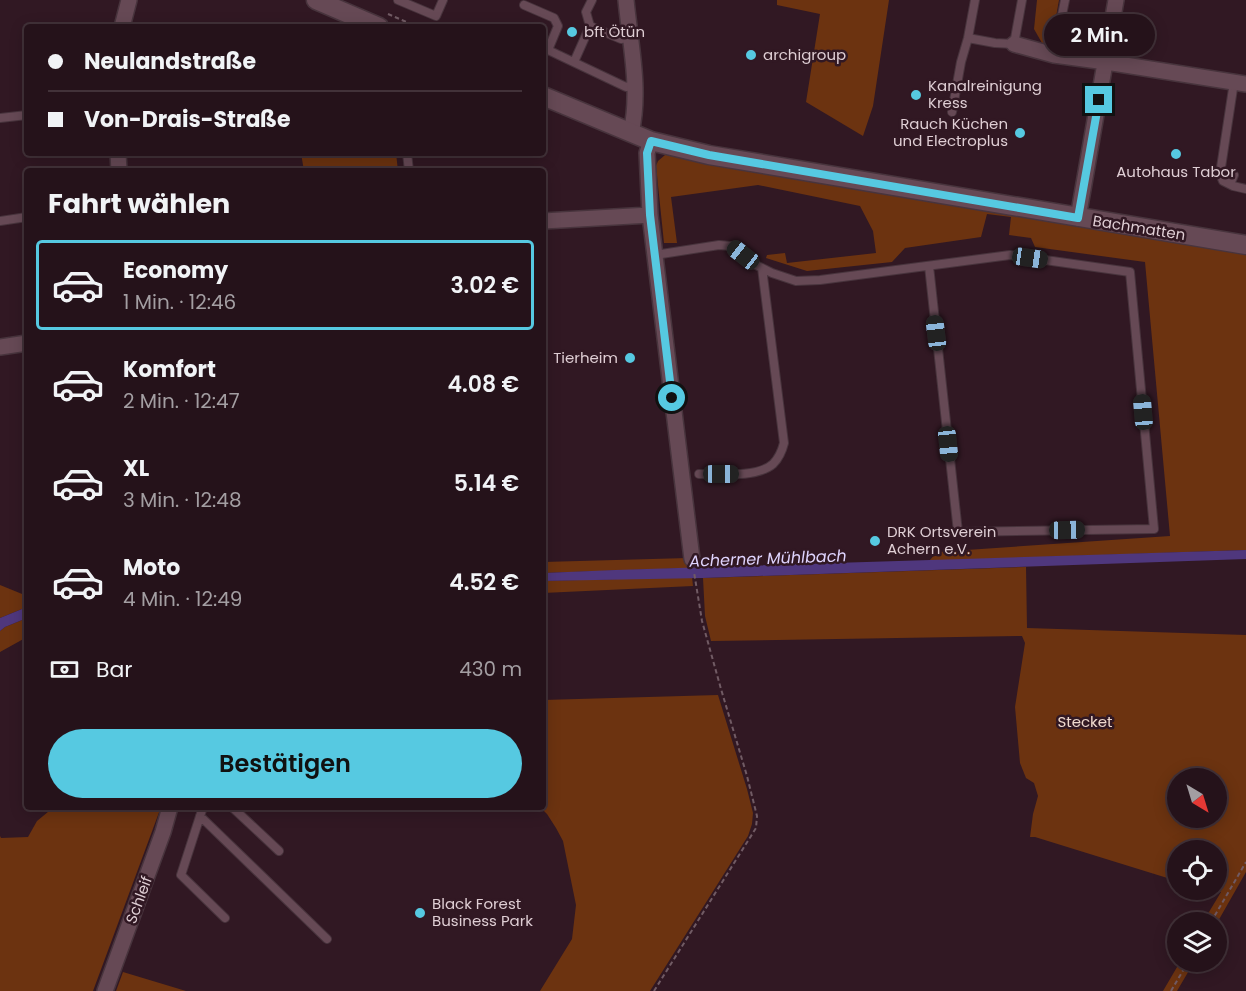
<!DOCTYPE html>
<html lang="de">
<head>
<meta charset="utf-8">
<style>
	:root { --surface:#25121a; --page:#312027; --text:#f1f3f6; --muted:#a39ea2; --line:#423239; --accent:#56c9e1 }
	body { margin:0; font-family:Poppins,sans-serif; background:var(--page); color:var(--text); height:100vh; display:flex; flex-direction:column; font-size:22px; white-space:nowrap }
	* { box-sizing:border-box; margin:0 }
	p { font-size:20px; color:var(--muted) }
	.icon { flex:none; width:33px; height:33px; fill:none; stroke:currentColor; stroke-width:2; stroke-linecap:round; stroke-linejoin:round }
	.map { position:relative; flex:1; overflow:hidden }
	.side { position:absolute; left:24px; top:168px; width:522px; height:642px; display:flex; flex-direction:column; background:var(--surface); border-radius:6px; box-shadow:0 3px 15px #0003,0 0 0 2px var(--line) }
	.side>* { flex:none }
	.guide { position:absolute; left:24px; top:24px; width:522px; height:132px; border-radius:6px; box-shadow:0 3px 15px #0003,0 0 0 2px var(--line); display:grid; align-content:center; height:132px; padding:0 24px; background:var(--surface) }
	.needle { width:39px; rotate:142deg }
	.controls { position:absolute; left:1167px; top:768px; display:grid; gap:12px }
	.controls a { display:grid; place-items:center; width:60px; height:60px; border-radius:50%; background:var(--surface); box-shadow:0 3px 15px #0003,0 0 0 2px var(--line); font-size:30px }
	.end { position:absolute; width:27px; height:27px; margin:-14px; border:8px solid #56c9e1; background:#111; box-shadow:0 0 0 3px #111 }
	.from { border-radius:50% }
	.bubble { position:absolute; height:42px; border-radius:21px; background:var(--surface); box-shadow:0 3px 15px #0003,0 0 0 2px var(--line); font-size:20px; font-weight:600; line-height:42px; text-align:center }
	.car { position:absolute; width:18px; height:36px; margin:-18px -9px; border-radius:8px; box-shadow:0 0 4px 2px #0007; background:linear-gradient(#222 24%,#8ab4d8 0 40%,#222 0 76%,#8ab4d8 0 86%,#222 0) }
	.guide b { display:flex; align-items:center; gap:21px; height:57px; font-size:22px }
	.guide b+b { border-top:2px solid var(--line) }
	.guide i { width:15px; height:15px; background:var(--text) }
	ul { padding:0; list-style:none }
	li { display:flex; align-items:center; gap:18px; height:90px; margin:0 12px 9px; padding:0 12px; border:3px solid transparent; border-radius:6px }
	li div { flex:1 }
	li b { display:block; font-size:22px }
	li em { font-style:normal; font-weight:600 }
	li.current { border-color:var(--accent) }
	li>.icon { width:54px; height:54px; stroke-width:1.5 }
	h2 { padding:0 24px; font-size:27px; line-height:72px }
	.pay { display:flex; align-items:center; gap:15px; height:66px; padding:0 24px; font-size:22px }
	.pay p { margin-inline-start:auto }
	.action { display:flex; gap:12px; margin-top:auto; padding:12px 24px }
	.action a { flex:1; height:69px; border-radius:36px; background:var(--accent); color:#111; font-size:24px; font-weight:600; line-height:69px; text-align:center }
	.map>svg:first-child { display:block }
	.green { fill:#6c3310; fill-rule:evenodd }
	.water { fill:#4f377d }
	.lines { fill:none; stroke-linecap:round; stroke-linejoin:round }
	.service-casing { stroke:#48343d; stroke-width:10 }
	.minor-casing { stroke:#48343d; stroke-width:18 }
	.tertiary-casing { stroke:#48343d; stroke-width:21 }
	.path { stroke:#715b64; stroke-width:2; stroke-dasharray:4.5 3; stroke-linecap:butt }
	.service { stroke:#664955; stroke-width:8 }
	.minor { stroke:#664955; stroke-width:15 }
	.tertiary { stroke:#664955; stroke-width:18 }
	.route { stroke:#56c9e1; stroke-width:8 }
	.poi-dot { fill:#56c9e1; stroke:#311823; stroke-width:2 }
	.labels { text-anchor:middle; stroke-width:5; stroke-linejoin:round; paint-order:stroke }
	.poi-label { font-size:15px; fill:#dfced4; stroke:#311823; text-anchor:start }
	.street-label { font-size:15px; fill:#dfced4; stroke:#311823 }
	.park-label { font-size:15px; fill:#f0dace; stroke:#311823 }
	.water-label { font-size:16px; font-style:italic; fill:#dfd4fe; stroke:#311823 }
</style>
</head>
<body>
<div class="map">
<svg width="1246" height="991" viewBox="0 0 1246 991">
	<rect width="100%" height="100%" fill="#311823"/>
	<path class="green" d="M777 0H889L873 106 863 136 806 102 820 14 777 5Z
		M1037 0H1059L1051 45 1042 43 1034 29Z
		M301 153H396L398 171H304Z
		M665 155H673L1246 253V550L929 561 937 552 1170 536 1145 262 1035 247 1031 238 1009 235 1011 217 987 214 981 237 905 248 892 262 807 271 766 258 767 255 785 253 787 263 876 253 873 231 860 206 758 185 671 197 677 243H664L656 166 658 161Z
		M543 328 544 329 546 346 543 464Z
		M688 558 690 568 543 573V562Z
		M1026 567 1027 628 1246 635V872L1217 923 1203 922 1221 892H1213L1204 890H1216V850H1178L1177 881 1035 837H1030L1033 814 1038 796 1034 783 1026 778 1020 763 1015 707 1025 643 1022 636 711 641 705 616 703 578ZM1178 778H1216V818H1178Z
		M692 577 693 586 543 593V581Z
		M0 585 27 596V607L0 618Z
		M27 618V637L0 652V631L5 627Z
		M718 695 747 789 753 813 752 824 748 836 650 991H540L572 939 576 905 563 841 556 828 547 814 540 807H543V700Z
		M54 807H161L93 991H0V836L1 838 28 837 37 821Z
		M1180 962H1194L1177 991H1163Z
		M123 972 186 991H116Z"/>
	<path class="water" d="M1246 550V559L703 578 543 581V573L615 570Z
		M27 607V618L5 627 0 631V618Z"/>
	<g class="lines">
		<defs>
			<path id="service" d="M398 0 436 16 443 0
				M592 0 586 12 590 26 621 39 630 38
				M524 5 554 18 558 26 548 50 626 87 635 85
				M968 38 995 43 1014 44 1022 0
				M1054 55 1065 0
				M574 62 590 26
				M1234 82 1220 174 1223 181 1233 186 1246 189
				M952 112 961 62 968 38 975 0
				M0 118 27 115
				M407 153 409 171
				M1224 181 1231 182 1234 175
				M0 221 27 217
				M655 255 719 245 730 246 754 264 772 273 796 281 820 280 1010 255 1130 272 1154 529 958 532 929 266
				M699 474C719 474 757 478 773 464 779 458 782 451 784 443L762 268
				M203 807 181 875 225 918
				M232 807 279 851
				M200 816 327 939"/>
			<path id="minor" d="M626 0C630 43 641 90 631 133
				M122 27 129 0
				M1014 44 1054 55 1106 62 1246 84
				M651 141 647 153 650 215 692 559
				M118 153 119 171
				M1078 218 1116 0
				M543 221 650 215
				M0 347 27 343
				M105 991 163 832 170 807"/>
			<path id="tertiary" d="M316 0 379 27
				M543 96 651 141 709 155 1246 245"/>
		</defs>
		<use href="#service" class="service-casing"/>
		<use href="#minor" class="minor-casing"/>
		<use href="#tertiary" class="tertiary-casing"/>
		<path class="path" d="M388 14 418 27
			M1211 922 1246 862
			M654 991 756 828 757 816 747 776 721 689 702 621 694 572
			M1171 991 1188 962"/>
		<use href="#service" class="service"/>
		<use href="#minor" class="minor"/>
		<use href="#tertiary" class="tertiary"/>
	</g>
	<g class="lines">
		<path class="route" d="M672 398 650 215 647 153 651 141 709 155 1078 218 1099 100"/>
	</g>
	<g class="poi-dot">
		<circle cx="572" cy="32" r="6"/>
		<circle cx="751" cy="55" r="6"/>
		<circle cx="916" cy="95" r="6"/>
		<circle cx="1020" cy="133" r="6"/>
		<circle cx="1176" cy="154" r="6"/>
		<circle cx="630" cy="358" r="6"/>
		<circle cx="875" cy="541" r="6"/>
		<circle cx="420" cy="913" r="6"/>
	</g>
	<g class="labels">
		<g class="poi-label">
			<text x="584" y="37">bft Ötün</text>
			<text x="763" y="60">archigroup</text>
			<text x="928" y="91">Kanalreinigung<tspan x="928" dy="17">Kress</tspan></text>
			<text x="1008" y="129" text-anchor="end">Rauch Küchen<tspan x="1008" dy="17">und Electroplus</tspan></text>
			<text x="1176" y="177" text-anchor="middle">Autohaus Tabor</text>
			<text x="618" y="363" text-anchor="end">Tierheim</text>
			<text x="887" y="537">DRK Ortsverein<tspan x="887" dy="17">Achern e.V.</tspan></text>
			<text x="432" y="909">Black Forest<tspan x="432" dy="17">Business Park</tspan></text>
		</g>
		<g class="street-label">
			<text transform="translate(1139 228) rotate(9)" y="5">Bachmatten</text>
			<text transform="translate(139 900) rotate(-70)" y="5">Schleif</text>
		</g>
		<g class="park-label">
			<text x="1085" y="727">Stecket</text>
		</g>
		<g class="water-label">
			<text transform="translate(768 558) rotate(-2)" y="6">Acherner Mühlbach</text>
		</g>
	</g>
</svg>
<div class="controls">
<a><svg class="needle" viewBox="-14 -14 28 28"><path d="M0-13l5 13h-10z" fill="#e53935"/><path d="M0 13l5-13h-10z" fill="#a39ea2"/></svg></a>
<a><svg class="icon" aria-label="locate" viewBox="0 0 24 24"><circle cx="12" cy="12" r="6"/><path d="M12 2v4M12 18v4M2 12h4M18 12h4"/></svg></a>
<a><svg class="icon" aria-label="layers" viewBox="0 0 24 24"><path d="M12 4l9 5-9 5-9-5zM3 14l9 5 9-5"/></svg></a>
</div>
<i class="end from" style="left:672px;top:398px"></i>
<i class="end" style="left:1099px;top:100px"></i>
<div class="bubble" style="left:1044px;top:14px;width:111px">2 Min.</div>
<i class="car" style="left:743px;top:255px;rotate:308deg"></i>
<i class="car" style="left:1030px;top:258px;rotate:98deg"></i>
<i class="car" style="left:936px;top:333px;rotate:353deg"></i>
<i class="car" style="left:1143px;top:412px;rotate:355deg"></i>
<i class="car" style="left:948px;top:444px;rotate:174deg"></i>
<i class="car" style="left:721px;top:474px;rotate:90deg"></i>
<i class="car" style="left:1067px;top:530px;rotate:89deg"></i>
<div class="guide">
<b><i class="from"></i>Neulandstraße</b>
<b><i></i>Von-Drais-Straße</b>
</div>
<section class="side">
<h2>Fahrt wählen</h2>
<ul>
<li class="current"><svg class="icon" aria-label="car" viewBox="0 0 24 24"><path d="M5 17H2v-5l4-1 3-4h7l3 4 3 1v5h-3M9 17h6M6 11h13"/><circle cx="7" cy="17" r="2"/><circle cx="17" cy="17" r="2"/></svg><div><b>Economy</b><p>1 Min. · 12:46</p></div><em>3.02 €</em></li>
<li><svg class="icon" aria-label="car" viewBox="0 0 24 24"><path d="M5 17H2v-5l4-1 3-4h7l3 4 3 1v5h-3M9 17h6M6 11h13"/><circle cx="7" cy="17" r="2"/><circle cx="17" cy="17" r="2"/></svg><div><b>Komfort</b><p>2 Min. · 12:47</p></div><em>4.08 €</em></li>
<li><svg class="icon" aria-label="car" viewBox="0 0 24 24"><path d="M5 17H2v-5l4-1 3-4h7l3 4 3 1v5h-3M9 17h6M6 11h13"/><circle cx="7" cy="17" r="2"/><circle cx="17" cy="17" r="2"/></svg><div><b>XL</b><p>3 Min. · 12:48</p></div><em>5.14 €</em></li>
<li><svg class="icon" aria-label="car" viewBox="0 0 24 24"><path d="M5 17H2v-5l4-1 3-4h7l3 4 3 1v5h-3M9 17h6M6 11h13"/><circle cx="7" cy="17" r="2"/><circle cx="17" cy="17" r="2"/></svg><div><b>Moto</b><p>4 Min. · 12:49</p></div><em>4.52 €</em></li>
</ul>
<div class="pay"><svg class="icon" aria-label="cash" viewBox="0 0 24 24"><path d="M3 7h18v10H3z"/><circle cx="12" cy="12" r="2"/></svg>Bar<p>430 m</p></div>
<div class="action"><a>Bestätigen</a></div>
</section>
</div>
</body>
</html>
